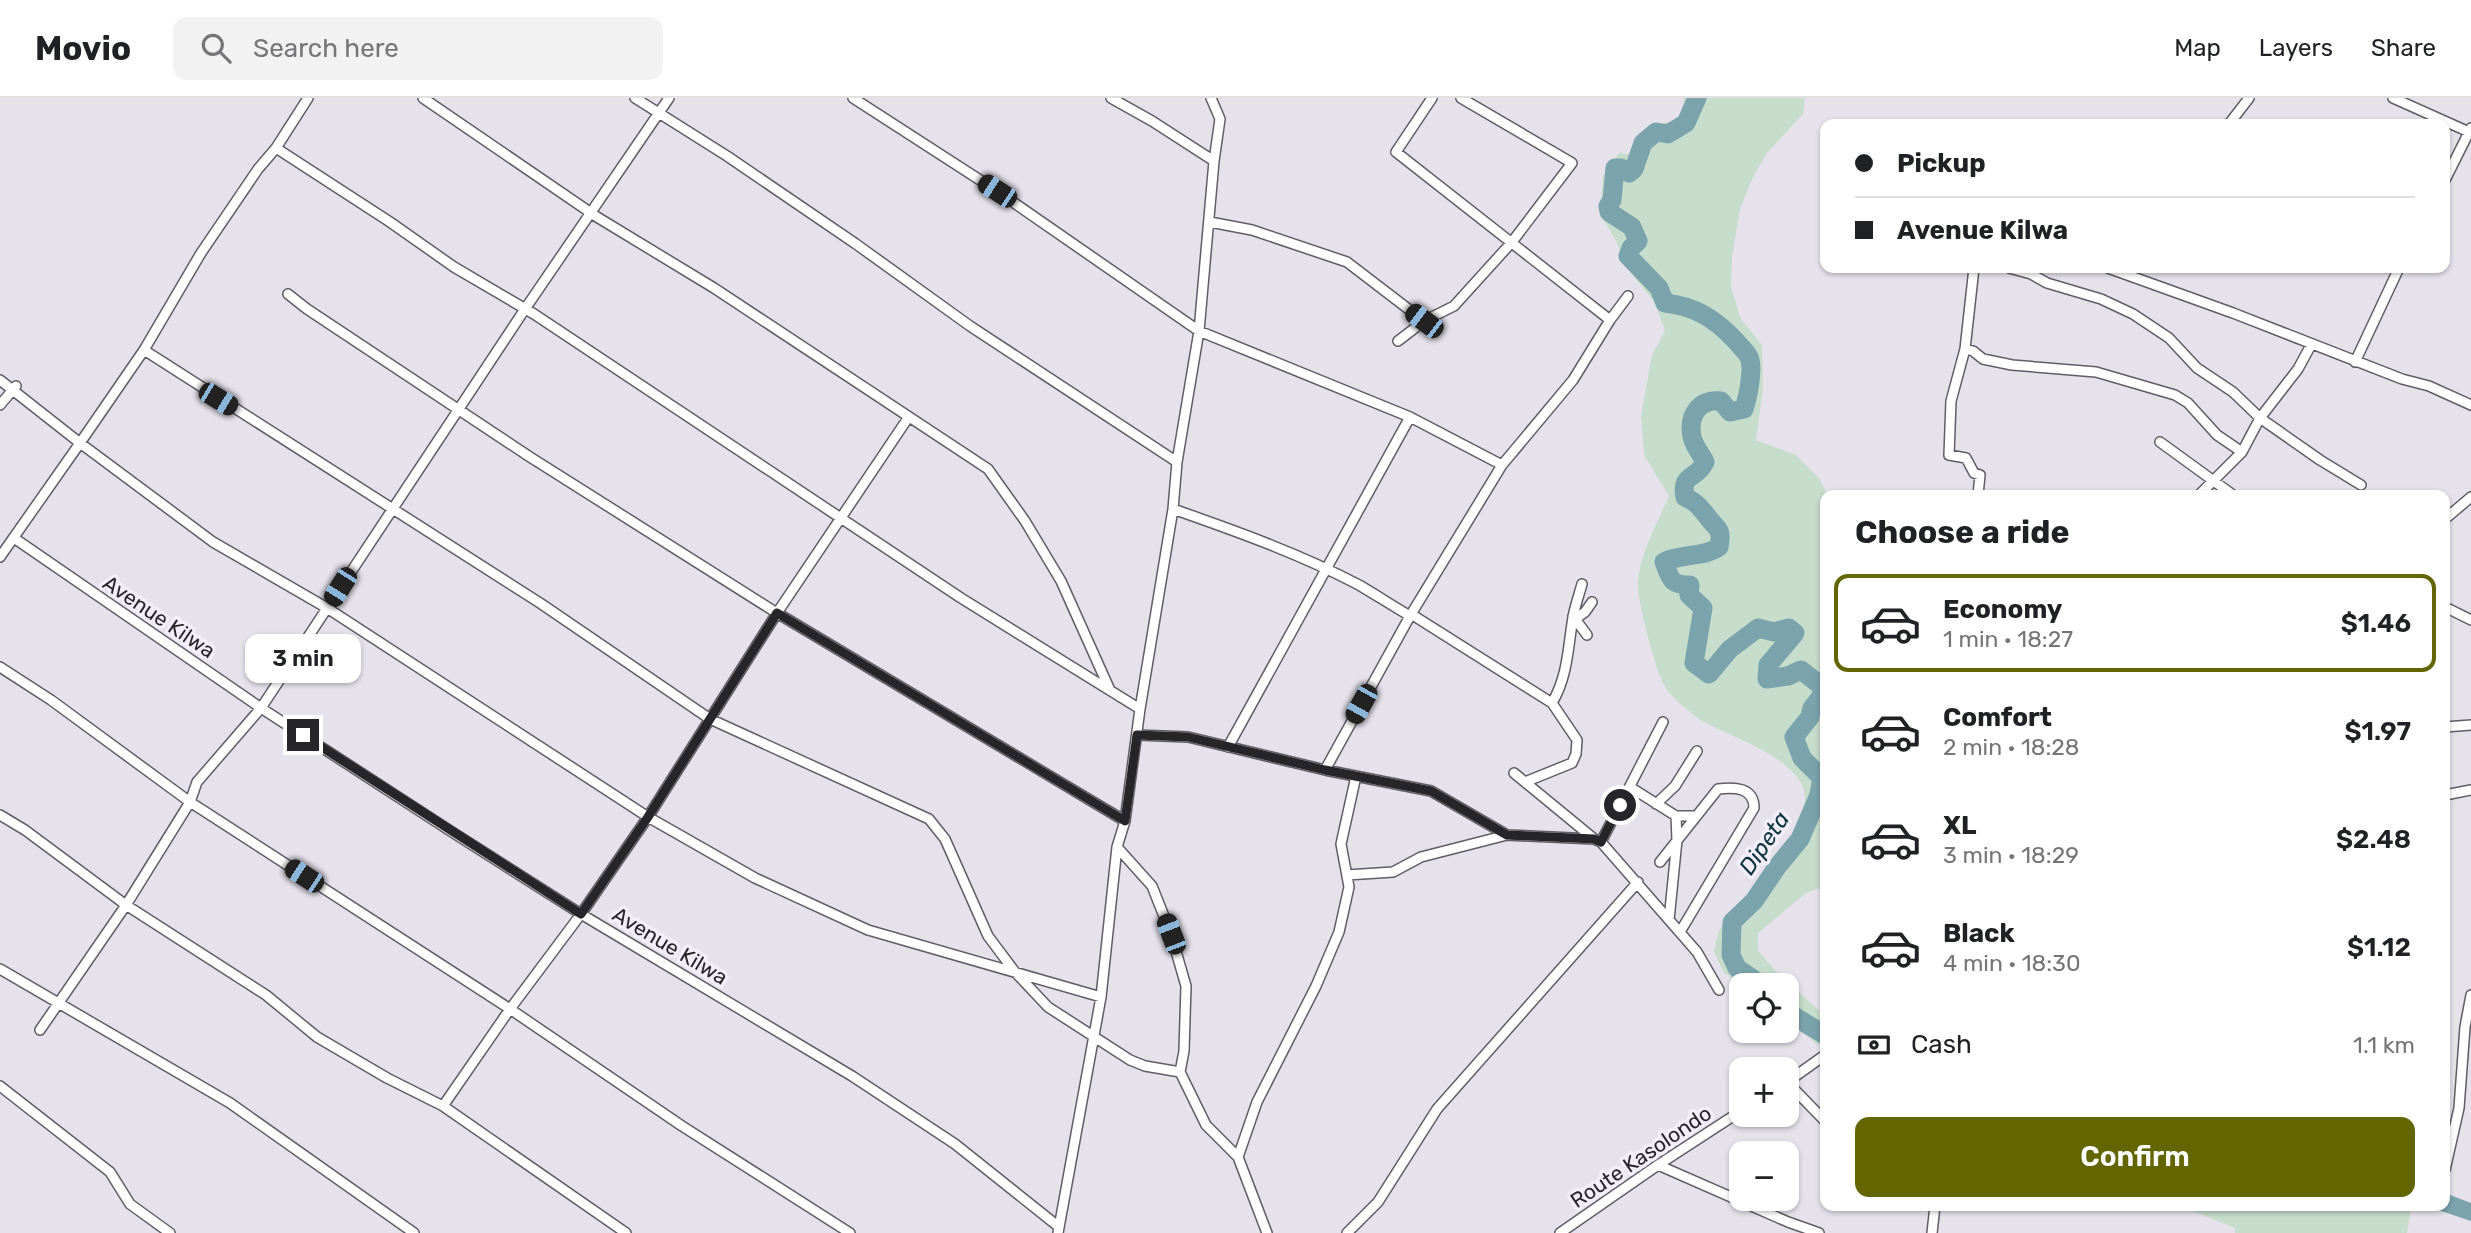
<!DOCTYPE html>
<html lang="en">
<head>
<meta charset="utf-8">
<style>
	:root { --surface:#fff; --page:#f2f2f2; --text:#202124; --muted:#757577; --line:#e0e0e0; --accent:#636500 }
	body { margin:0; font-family:Rubik,sans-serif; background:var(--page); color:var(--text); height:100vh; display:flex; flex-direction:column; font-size:26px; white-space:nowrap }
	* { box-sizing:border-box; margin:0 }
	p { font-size:23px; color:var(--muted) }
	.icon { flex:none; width:38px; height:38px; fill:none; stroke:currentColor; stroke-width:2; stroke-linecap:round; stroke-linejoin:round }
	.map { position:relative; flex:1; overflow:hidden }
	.side { position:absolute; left:1820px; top:392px; width:630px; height:721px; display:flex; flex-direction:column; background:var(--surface); border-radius:14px; box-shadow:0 2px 5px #0004 }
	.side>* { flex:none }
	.banner { position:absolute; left:1820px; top:21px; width:630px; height:154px; border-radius:14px; box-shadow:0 2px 5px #0004; display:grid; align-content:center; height:154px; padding:0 35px; background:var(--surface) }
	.controls { position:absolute; left:1729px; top:875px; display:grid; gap:14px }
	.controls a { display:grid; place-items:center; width:70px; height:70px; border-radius:14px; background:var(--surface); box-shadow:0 2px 5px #0004; font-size:35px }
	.end { position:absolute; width:32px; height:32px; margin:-16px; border:9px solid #262529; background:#fff; box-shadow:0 0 0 4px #fff }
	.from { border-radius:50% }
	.bubble { position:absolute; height:49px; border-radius:14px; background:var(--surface); box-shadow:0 2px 5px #0004; font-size:23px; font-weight:600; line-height:49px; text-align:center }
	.car { position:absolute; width:21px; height:42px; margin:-21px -10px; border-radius:9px; box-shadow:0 0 5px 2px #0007; background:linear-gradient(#222 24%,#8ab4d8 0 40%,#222 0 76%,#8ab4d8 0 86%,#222 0) }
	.banner b { display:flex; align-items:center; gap:24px; height:66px; font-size:26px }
	.banner b+b { border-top:2px solid var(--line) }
	.banner i { width:18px; height:18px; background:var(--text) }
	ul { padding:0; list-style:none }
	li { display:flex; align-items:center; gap:21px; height:98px; margin:0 14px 10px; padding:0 21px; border:4px solid transparent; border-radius:14px }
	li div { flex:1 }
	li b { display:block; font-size:26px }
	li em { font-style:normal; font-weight:600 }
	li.selected { border-color:var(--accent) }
	li>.icon { width:63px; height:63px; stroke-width:1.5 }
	h2 { padding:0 35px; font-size:32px; line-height:84px }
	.pay { display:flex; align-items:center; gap:18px; height:77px; padding:0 35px; font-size:26px }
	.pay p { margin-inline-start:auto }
	.button { display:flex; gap:14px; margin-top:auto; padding:14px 35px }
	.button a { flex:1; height:80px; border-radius:14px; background:var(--accent); color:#fff; font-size:28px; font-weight:600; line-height:80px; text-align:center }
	header { display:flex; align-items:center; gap:42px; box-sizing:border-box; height:98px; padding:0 35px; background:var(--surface); border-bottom:2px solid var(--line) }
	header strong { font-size:33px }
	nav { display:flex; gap:38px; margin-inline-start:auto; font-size:24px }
	.search { width:490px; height:63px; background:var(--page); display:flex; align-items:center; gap:18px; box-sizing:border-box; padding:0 24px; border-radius:14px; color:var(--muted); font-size:26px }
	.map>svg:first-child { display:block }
	.green { fill:#c6ddcb }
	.water { fill:#7aa3ac }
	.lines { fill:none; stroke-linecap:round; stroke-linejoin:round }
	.river { stroke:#7aa3ac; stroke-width:19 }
	.street-casing { stroke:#605d66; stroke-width:12 }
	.street { stroke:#fff; stroke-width:9 }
	.route { stroke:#262529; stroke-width:9 }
	.labels { text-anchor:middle; stroke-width:7; stroke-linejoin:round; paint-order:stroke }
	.street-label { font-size:21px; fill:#262529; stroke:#f2effa }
	.water-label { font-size:23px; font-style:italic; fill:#0a333a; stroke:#f2effa }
</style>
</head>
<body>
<header>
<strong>Movio</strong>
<div class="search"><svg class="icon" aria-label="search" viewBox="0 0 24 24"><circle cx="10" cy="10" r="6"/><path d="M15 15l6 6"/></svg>Search here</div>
<nav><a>Map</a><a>Layers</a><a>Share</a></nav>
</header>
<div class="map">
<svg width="2471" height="1135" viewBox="0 0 2471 1135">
	<rect width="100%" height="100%" fill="#e5e2ec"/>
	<path class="green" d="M1684 0H1805L1803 16 1767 55 1754 77 1740 111 1732 159 1731 189 1741 221 1762 247 1763 290 1756 342 1796 357 1818 379 1828 397H1825V473L1823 492 1825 500V788L1806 795 1758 835V853L1774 871 1825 918V942L1818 947 1787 922V887H1742L1724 875 1714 854C1716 846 1717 836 1721 829 1745 792 1803 750 1805 703 1808 663 1733 640 1706 625 1696 620 1671 599 1666 590 1656 576 1638 505 1638 488 1638 459 1658 424 1669 398L1644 357 1641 318 1652 257 1665 233 1654 203 1629 173 1616 143 1600 115 1603 78 1619 55 1629 56C1642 31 1650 26 1678 23L1683 13Z
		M2180 1108H2410L2411 1111 2407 1135H2235V1130Z"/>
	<path class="water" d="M2445 1095 2471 1105V1123L2426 1108H2445Z"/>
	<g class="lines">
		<path class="river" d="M1697 0 1686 25 1668 36 1656 34 1643 45 1634 71 1629 75 1621 70H1615L1612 102 1608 108 1609 114 1632 129 1638 143 1631 150 1628 158 1659 190 1665 205C1695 208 1715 221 1735 242 1739 247 1746 253 1749 259 1754 270 1748 299 1744 311L1730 314 1721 303C1698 301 1688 318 1692 339 1694 348 1701 356 1705 364 1697 382 1680 375 1685 399 1697 405 1699 408 1707 418 1716 432 1723 428 1719 449 1703 460 1682 455 1664 464 1671 481 1670 487 1690 487L1689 497 1703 510 1694 565 1709 576 1730 551 1758 530 1774 534 1789 530 1795 535 1768 567 1767 581 1788 578 1801 572 1820 587 1823 596 1812 610 1810 619 1794 639 1802 660 1822 680 1819 697 1800 741 1777 769 1754 803 1732 824 1731 857 1737 870 1762 887
			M1787 914 1825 937"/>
		<defs>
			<path id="street" d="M423 0 597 119 714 190 988 371 1025 423 1061 483 1109 590
				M635 0 727 58 856 146 970 228 1177 364
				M853 0 997 93 1199 233 1410 319 1502 367
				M1111 0 1152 23 1214 63
				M1432 0 1396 54 1610 222
				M2393 0 2469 34 2471 30
				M2229 26 2249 0
				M276 50 390 124 454 169 534 216 961 500 1140 611
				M2445 82 2469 34
				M1210 124 1252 132 1347 164 1424 223
				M1974 170 1965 251 1951 303 1949 357 1966 360 1974 375 1980 377 1978 397
				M2009 170 2031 176 2047 185 2101 201 2133 216 2169 240 2197 270 2233 294 2260 320 2320 362 2361 387
				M2108 170 2233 215 2402 281 2429 288 2471 307
				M288 196 307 211 530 359 777 515 1125 723
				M1398 243 1424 223 1454 208 1512 144 1572 65 1461 0
				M1965 251 1973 253 1983 261 2012 267 2096 274 2175 297 2188 305 2217 337 2242 354
				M144 252 540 505 710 621 929 721 945 741 988 838 1015 874 1048 909 1130 962 1145 968 1180 974
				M2355 264 2399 170
				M0 282 80 345 144 252 201 155 258 71 276 50 308 0
				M0 307 16 288
				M2160 344 2233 397
				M2199 397 2242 354 2260 320 2298 271 2311 247
				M1173 411C1236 433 1300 456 1359 487 1376 497 1393 508 1410 518
				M2445 421 2471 399
				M14 440 261 610 449 732 581 816 852 978 955 1046 1059 1129
				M0 459 80 345 213 444 327 510 648 719 755 780 868 832 1101 899
				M2445 509 2471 522
				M1411 516 1552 605 1577 642 1576 656 1572 665 1525 684
				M1573 518 1587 537
				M1575 521 1585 514 1592 504
				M0 569 51 602 190 704 510 911 682 1028 850 1135
				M1552 605C1568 578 1568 549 1573 519 1575 508 1579 497 1582 486
				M2445 629 2471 627
				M1137 637 1188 639 1325 672 1431 693 1507 737 1594 741 1601 744 1697 854 1719 892
				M1228 649 1410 319
				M1325 672 1410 518 1502 367 1573 282 1610 222 1628 198
				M1514 675 1593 740
				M1630 689 1676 718H1696
				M2445 697 2471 692
				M1656 706 1675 688 1697 653
				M0 717 25 732 126 807 266 897 317 939 387 980 443 1008 626 1135
				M1601 744 1663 624
				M1117 749 1152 788 1171 836 1186 888 1184 953 1180 974 1206 1027 1238 1059 1267 1135
				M1660 764 1718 691C1734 689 1754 689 1754 710L1680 834
				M1347 777 1393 774 1421 759 1507 737
				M1669 822 1677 742 1676 718
				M0 871 230 1005 414 1135
				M40 932 126 807 190 704 197 684 261 610 525 211 669 0
				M1787 984 1825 1023
				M1787 984 1825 957
				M0 988 110 1074 130 1106 170 1135
				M443 1008 510 911 581 816 648 719 777 515 908 320
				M1238 1059 1257 1004 1316 888 1339 834 1349 789 1341 746 1356 678
				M1658 1067 1788 1124 1819 1135
				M2445 1072 2459 1010 2465 929 2471 897
				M1058 1135 1101 899 1117 749 1125 723 1140 611 1173 411 1177 364 1199 233 1214 63 1220 21 1211 0
				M1347 1135 1378 1104 1437 1011 1638 784
				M1560 1135 1658 1067 1741 1013
				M1932 1135 1935 1108"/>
		</defs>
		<use href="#street" class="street-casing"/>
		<use href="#street" class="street"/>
	</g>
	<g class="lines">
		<path class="route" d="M303 637 581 816 648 719 777 515 1125 723 1137 637 1188 639 1325 672 1431 693 1507 737 1594 741 1601 744 1620 707"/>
	</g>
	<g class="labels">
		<g class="street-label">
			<text transform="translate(159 519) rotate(34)" y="7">Avenue Kilwa</text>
			<text transform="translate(670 848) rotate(31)" y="7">Avenue Kilwa</text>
			<text transform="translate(1641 1059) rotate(-34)" y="7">Route Kasolondo</text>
		</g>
		<g class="water-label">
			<text transform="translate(1764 745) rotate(-56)" y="8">Dipeta</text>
		</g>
	</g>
</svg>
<div class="controls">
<a><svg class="icon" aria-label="locate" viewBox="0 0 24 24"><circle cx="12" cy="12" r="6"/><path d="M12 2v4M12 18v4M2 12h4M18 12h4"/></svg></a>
<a>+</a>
<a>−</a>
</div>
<i class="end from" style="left:1620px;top:707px"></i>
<i class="end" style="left:303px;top:637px"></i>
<div class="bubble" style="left:245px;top:536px;width:116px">3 min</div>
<i class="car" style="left:997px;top:93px;rotate:303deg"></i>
<i class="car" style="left:1424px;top:223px;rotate:307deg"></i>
<i class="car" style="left:218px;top:301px;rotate:121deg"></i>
<i class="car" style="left:340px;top:489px;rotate:212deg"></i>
<i class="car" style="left:1361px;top:606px;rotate:209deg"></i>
<i class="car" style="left:304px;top:778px;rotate:303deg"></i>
<i class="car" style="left:1171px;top:836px;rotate:339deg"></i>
<div class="banner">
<b><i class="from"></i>Pickup</b>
<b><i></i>Avenue Kilwa</b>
</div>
<section class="side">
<h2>Choose a ride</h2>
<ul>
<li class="selected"><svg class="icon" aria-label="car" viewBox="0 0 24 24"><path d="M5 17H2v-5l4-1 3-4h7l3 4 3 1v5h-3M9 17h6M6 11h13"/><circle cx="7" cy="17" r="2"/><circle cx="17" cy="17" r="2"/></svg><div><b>Economy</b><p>1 min · 18:27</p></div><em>$1.46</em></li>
<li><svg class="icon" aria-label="car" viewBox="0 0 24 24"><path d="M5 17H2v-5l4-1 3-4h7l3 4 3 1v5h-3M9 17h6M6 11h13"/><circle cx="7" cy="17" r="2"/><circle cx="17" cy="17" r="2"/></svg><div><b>Comfort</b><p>2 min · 18:28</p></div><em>$1.97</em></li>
<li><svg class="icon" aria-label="car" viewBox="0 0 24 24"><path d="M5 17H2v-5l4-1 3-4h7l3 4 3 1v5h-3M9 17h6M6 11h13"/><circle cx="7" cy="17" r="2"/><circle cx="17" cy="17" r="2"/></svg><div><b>XL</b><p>3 min · 18:29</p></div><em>$2.48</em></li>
<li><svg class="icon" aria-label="car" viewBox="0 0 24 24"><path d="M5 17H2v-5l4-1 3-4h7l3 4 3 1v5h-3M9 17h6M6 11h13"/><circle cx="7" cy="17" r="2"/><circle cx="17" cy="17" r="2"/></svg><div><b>Black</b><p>4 min · 18:30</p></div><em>$1.12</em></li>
</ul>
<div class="pay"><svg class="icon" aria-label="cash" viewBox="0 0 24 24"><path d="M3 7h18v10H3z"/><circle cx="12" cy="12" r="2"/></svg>Cash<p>1.1 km</p></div>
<div class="button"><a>Confirm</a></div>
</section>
</div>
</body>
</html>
